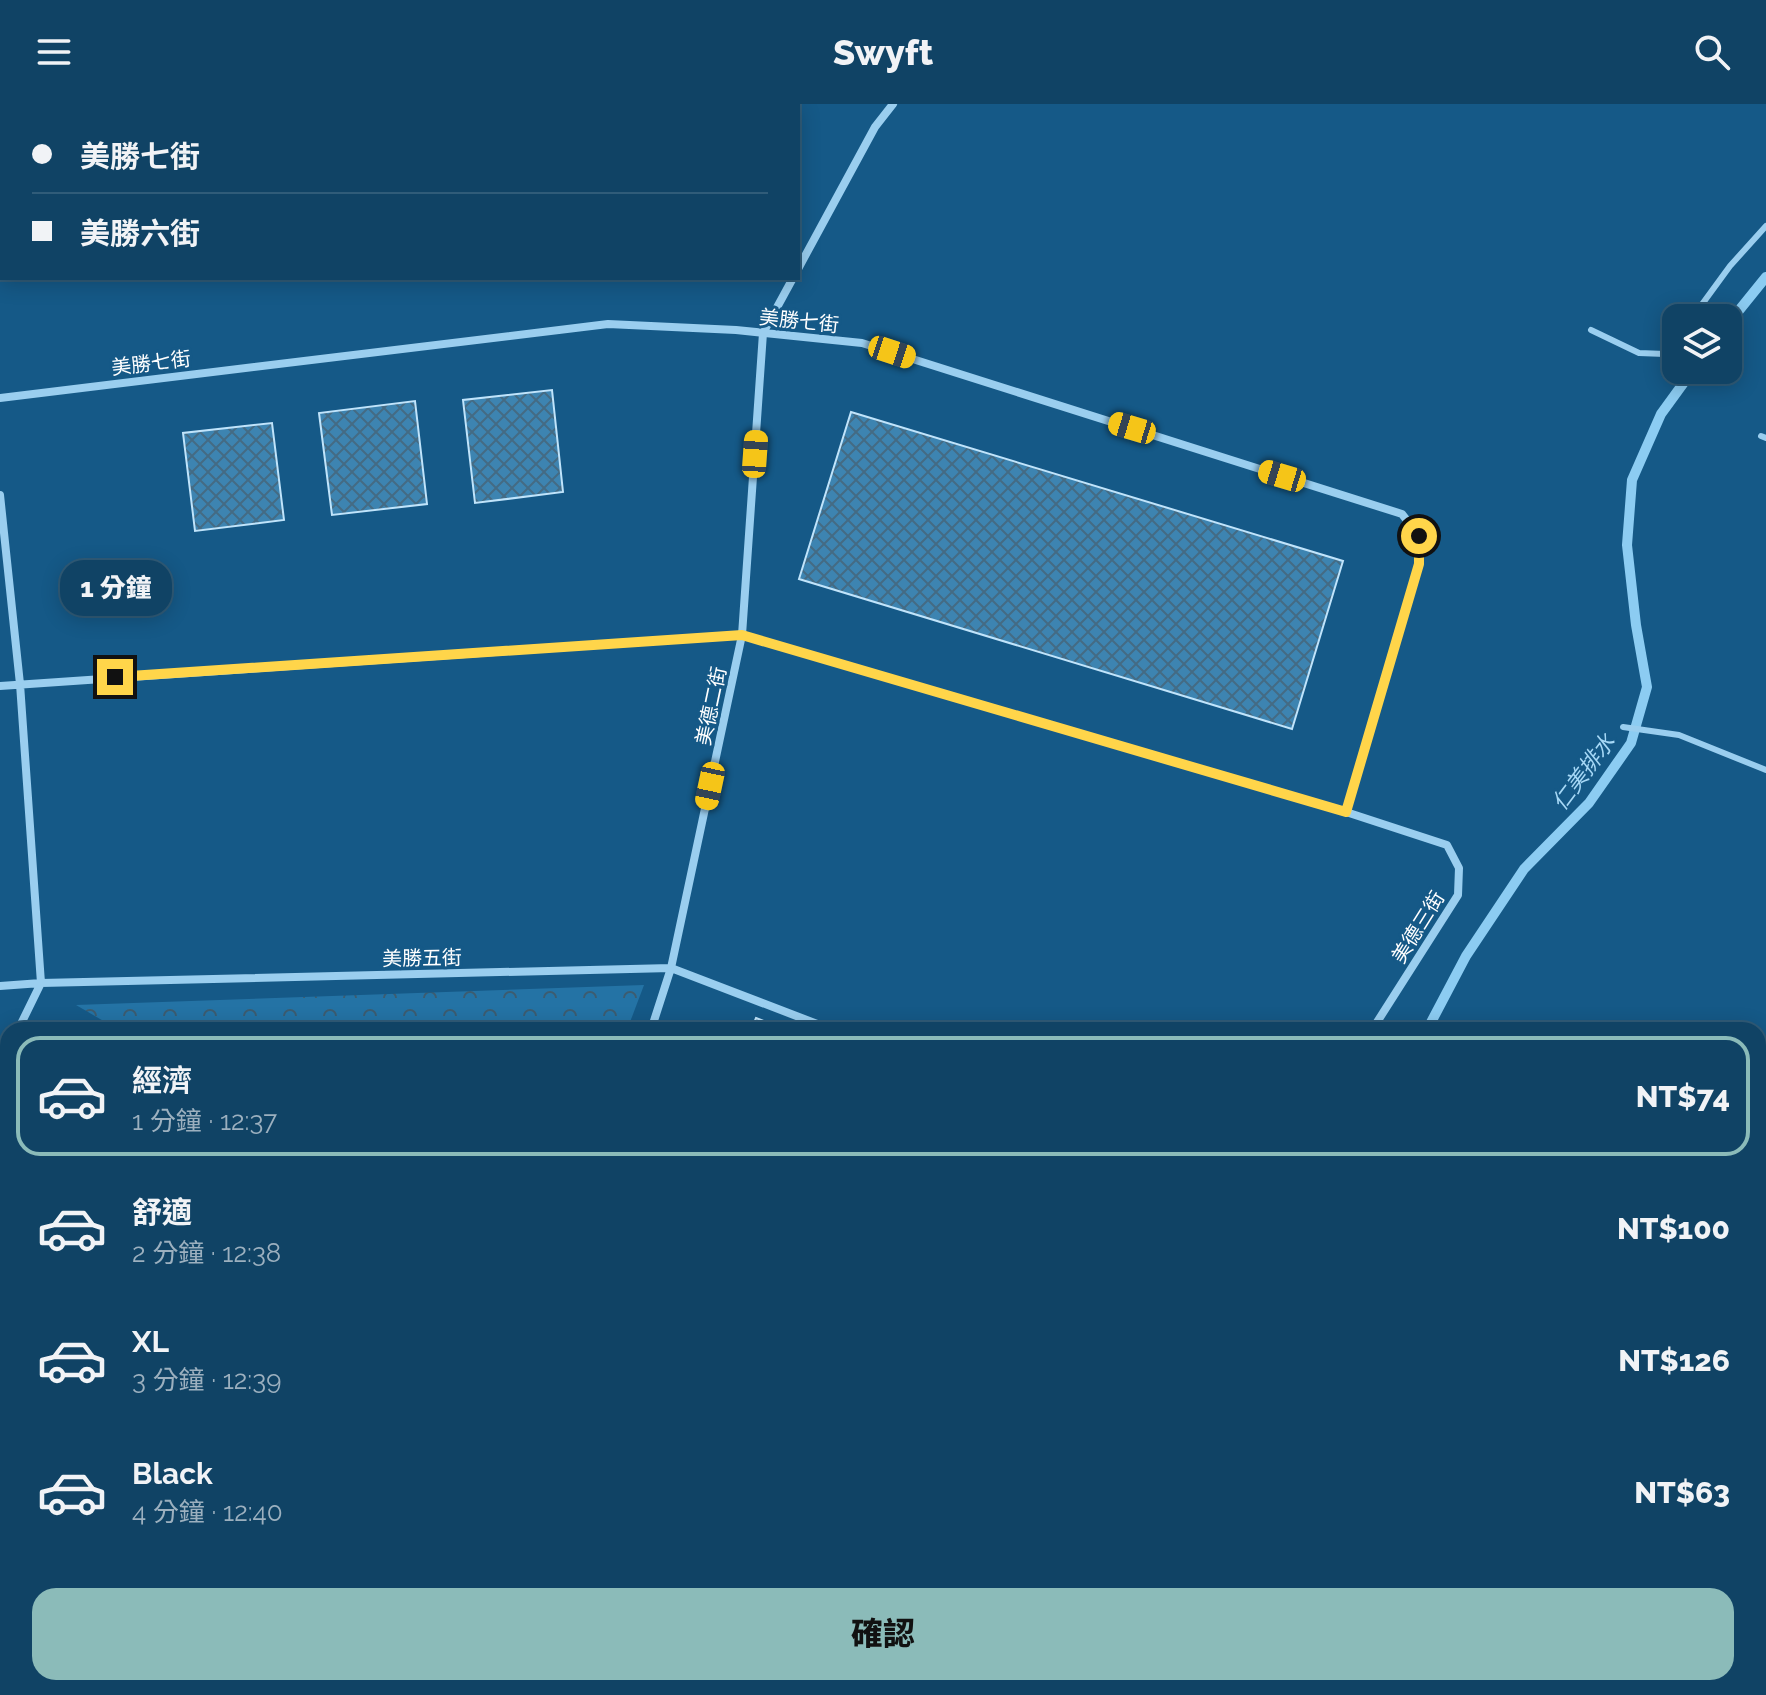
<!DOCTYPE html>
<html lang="zh-TW">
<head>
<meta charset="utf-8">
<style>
	:root { --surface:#104365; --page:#194a6b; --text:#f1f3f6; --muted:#9cb0bf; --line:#305c79; --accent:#8bbbb9 }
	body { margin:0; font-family:Raleway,"Noto Sans TC",sans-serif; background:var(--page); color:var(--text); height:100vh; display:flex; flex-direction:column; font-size:30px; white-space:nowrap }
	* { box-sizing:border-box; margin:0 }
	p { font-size:26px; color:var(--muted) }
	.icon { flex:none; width:44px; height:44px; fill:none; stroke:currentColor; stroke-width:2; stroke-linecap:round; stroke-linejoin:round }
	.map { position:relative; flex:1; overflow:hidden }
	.drawer { position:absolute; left:0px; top:918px; width:1766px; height:674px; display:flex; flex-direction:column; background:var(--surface); border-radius:24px 24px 0 0; box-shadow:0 4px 20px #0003,0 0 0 2px var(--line) }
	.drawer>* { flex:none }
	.top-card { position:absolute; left:0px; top:0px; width:800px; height:176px; box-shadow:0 4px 20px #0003,0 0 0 2px var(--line); display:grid; align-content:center; height:176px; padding:0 32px; background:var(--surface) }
	.buttons { position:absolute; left:1662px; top:200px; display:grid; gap:16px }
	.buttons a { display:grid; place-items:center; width:80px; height:80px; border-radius:16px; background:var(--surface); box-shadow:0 4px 20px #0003,0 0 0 2px var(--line); font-size:40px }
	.end { position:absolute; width:36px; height:36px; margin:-18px; border:10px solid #ffd54a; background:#111; box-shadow:0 0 0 4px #111 }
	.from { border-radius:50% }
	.bubble { position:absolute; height:56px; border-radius:24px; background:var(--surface); box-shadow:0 4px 20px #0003,0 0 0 2px var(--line); font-size:26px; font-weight:800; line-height:56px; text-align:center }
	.car { position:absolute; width:24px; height:48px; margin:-24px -12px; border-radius:10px; box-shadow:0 0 6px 2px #0007; background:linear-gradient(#f5c518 24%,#345 0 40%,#f5c518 0 76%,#345 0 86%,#f5c518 0) }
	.top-card b { display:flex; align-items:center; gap:28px; height:76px; font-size:30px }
	.top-card b+b { border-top:2px solid var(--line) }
	.top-card i { width:20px; height:20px; background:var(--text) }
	ul { padding:14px 0 0; list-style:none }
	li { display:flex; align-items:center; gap:24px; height:120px; margin:0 16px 12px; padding:0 16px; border:4px solid transparent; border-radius:24px }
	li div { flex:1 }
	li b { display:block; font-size:30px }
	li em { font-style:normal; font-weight:800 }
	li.on { border-color:var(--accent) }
	li>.icon { width:72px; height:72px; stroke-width:1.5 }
	.cta { display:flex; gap:16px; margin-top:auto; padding:16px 32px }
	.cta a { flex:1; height:92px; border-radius:24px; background:var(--accent); color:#111; font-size:32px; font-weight:800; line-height:92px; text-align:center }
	header { display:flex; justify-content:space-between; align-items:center; height:104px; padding:0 32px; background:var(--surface); font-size:36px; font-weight:800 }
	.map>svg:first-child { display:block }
	.park { fill:url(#park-crowns) }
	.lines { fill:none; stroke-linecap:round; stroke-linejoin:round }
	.stream { stroke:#8cccf2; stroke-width:10 }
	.building { fill:url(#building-cross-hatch); stroke:#c0e4fb; stroke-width:2 }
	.service { stroke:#9aceef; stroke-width:6 }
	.minor { stroke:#9aceef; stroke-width:8 }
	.tertiary { stroke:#9aceef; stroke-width:14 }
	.route { stroke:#ffd54a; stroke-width:10 }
	.labels { text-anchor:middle; stroke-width:6; stroke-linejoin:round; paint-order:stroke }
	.street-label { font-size:20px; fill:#fff; stroke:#155987 }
	.water-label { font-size:22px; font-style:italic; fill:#a6d8f6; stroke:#155987 }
</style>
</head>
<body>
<header><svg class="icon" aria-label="menu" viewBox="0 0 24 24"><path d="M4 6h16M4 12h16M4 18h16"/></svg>Swyft<svg class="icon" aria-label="search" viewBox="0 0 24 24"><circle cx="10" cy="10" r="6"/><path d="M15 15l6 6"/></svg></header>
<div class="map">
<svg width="1766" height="1591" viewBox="0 0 1766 1591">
	<defs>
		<pattern id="park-crowns" width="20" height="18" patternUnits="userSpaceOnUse" patternTransform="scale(2)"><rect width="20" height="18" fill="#2473a5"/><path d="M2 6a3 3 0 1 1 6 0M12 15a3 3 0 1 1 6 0" fill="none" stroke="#3c5c70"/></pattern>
		<pattern id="building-cross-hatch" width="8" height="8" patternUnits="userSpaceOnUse" patternTransform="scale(2)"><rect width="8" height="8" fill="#3d84b1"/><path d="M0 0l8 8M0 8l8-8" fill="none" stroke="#446b84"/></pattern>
	</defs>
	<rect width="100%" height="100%" fill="#155987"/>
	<path class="park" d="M644 881 627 926H119L76 901Z"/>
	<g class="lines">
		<path class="stream" d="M1728 220 1766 173
			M1427 926 1466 852 1524 765 1589 699 1631 639 1647 583 1636 521 1627 441 1632 376 1661 310 1693 266
			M1118 1591 1121 1584"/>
	</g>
	<path class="building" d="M552 286 563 388 475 399 463 296Z
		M415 297 427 400 332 411 319 309Z
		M851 308 1343 457 1292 625 799 475Z
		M272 319 284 416 195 427 183 329Z
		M756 914 787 926H751Z"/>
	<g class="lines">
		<path class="service" d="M1692 214 1730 162 1766 122
			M1591 226 1639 249 1665 250 1676 236
			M1761 332 1766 334
			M1623 623 1679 631 1766 666
			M1758 1447 1766 1452"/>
		<path class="minor" d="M798 165 875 23 893 0
			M0 294 608 220 736 226 862 239 1402 410 1419 432V460L1346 708
			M0 391 20 580 41 879 18 926
			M0 582 742 531 1346 708 1447 741 1459 764 1458 791 1372 926
			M0 882 41 879 671 864 833 926
			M651 926 671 864 742 531 763 229 793 174
			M0 964 8 948
			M0 1292 8 1296
			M550 1584 564 1591
			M382 1591 386 1584
			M1066 1591 1068 1584"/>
		<path class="tertiary" d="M1758 1068 1766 1052
			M1481 1591 1485 1584"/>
	</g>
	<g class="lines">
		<path class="route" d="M115 573 742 531 1346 708 1419 460V432"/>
	</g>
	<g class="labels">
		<g class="street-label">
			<text transform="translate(799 217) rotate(6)" y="7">美勝七街</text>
			<text transform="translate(151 259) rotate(-7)" y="7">美勝七街</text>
			<text transform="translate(711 602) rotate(-78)" y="7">美德二街</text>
			<text transform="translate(1418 823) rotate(-58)" y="7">美德三街</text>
			<text transform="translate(422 854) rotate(-1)" y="7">美勝五街</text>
		</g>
		<g class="water-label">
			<text transform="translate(1583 668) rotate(-53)" y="8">仁美排水</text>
		</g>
	</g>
</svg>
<div class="buttons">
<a><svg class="icon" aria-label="layers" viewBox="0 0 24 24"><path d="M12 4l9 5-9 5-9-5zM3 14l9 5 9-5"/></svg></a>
</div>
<i class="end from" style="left:1419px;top:432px"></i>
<i class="end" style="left:115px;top:573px"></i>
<div class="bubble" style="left:60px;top:456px;width:112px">1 分鐘</div>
<i class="car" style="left:892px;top:248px;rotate:108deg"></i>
<i class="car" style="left:1132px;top:324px;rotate:287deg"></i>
<i class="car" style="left:755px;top:350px;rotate:4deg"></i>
<i class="car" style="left:1282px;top:372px;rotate:287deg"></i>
<i class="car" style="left:710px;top:682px;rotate:192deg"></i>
<div class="top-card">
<b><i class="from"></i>美勝七街</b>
<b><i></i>美勝六街</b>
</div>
<section class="drawer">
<ul>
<li class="on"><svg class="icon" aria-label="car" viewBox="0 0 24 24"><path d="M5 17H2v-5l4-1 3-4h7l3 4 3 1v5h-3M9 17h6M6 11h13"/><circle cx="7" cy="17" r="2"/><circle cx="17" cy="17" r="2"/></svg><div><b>經濟</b><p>1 分鐘 · 12:37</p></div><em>NT$74</em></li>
<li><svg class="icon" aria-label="car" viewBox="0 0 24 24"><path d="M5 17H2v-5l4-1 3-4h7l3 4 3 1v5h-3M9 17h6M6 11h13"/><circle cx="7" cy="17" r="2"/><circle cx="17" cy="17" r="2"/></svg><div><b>舒適</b><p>2 分鐘 · 12:38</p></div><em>NT$100</em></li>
<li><svg class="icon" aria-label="car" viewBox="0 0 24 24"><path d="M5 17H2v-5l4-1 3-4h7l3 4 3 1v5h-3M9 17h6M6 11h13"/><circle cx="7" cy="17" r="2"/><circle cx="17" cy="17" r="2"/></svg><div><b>XL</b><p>3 分鐘 · 12:39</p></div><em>NT$126</em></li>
<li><svg class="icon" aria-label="car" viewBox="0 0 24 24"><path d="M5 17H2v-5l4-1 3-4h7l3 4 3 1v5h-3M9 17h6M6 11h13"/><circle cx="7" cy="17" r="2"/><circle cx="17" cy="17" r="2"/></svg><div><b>Black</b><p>4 分鐘 · 12:40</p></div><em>NT$63</em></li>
</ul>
<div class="cta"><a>確認</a></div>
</section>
</div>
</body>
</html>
